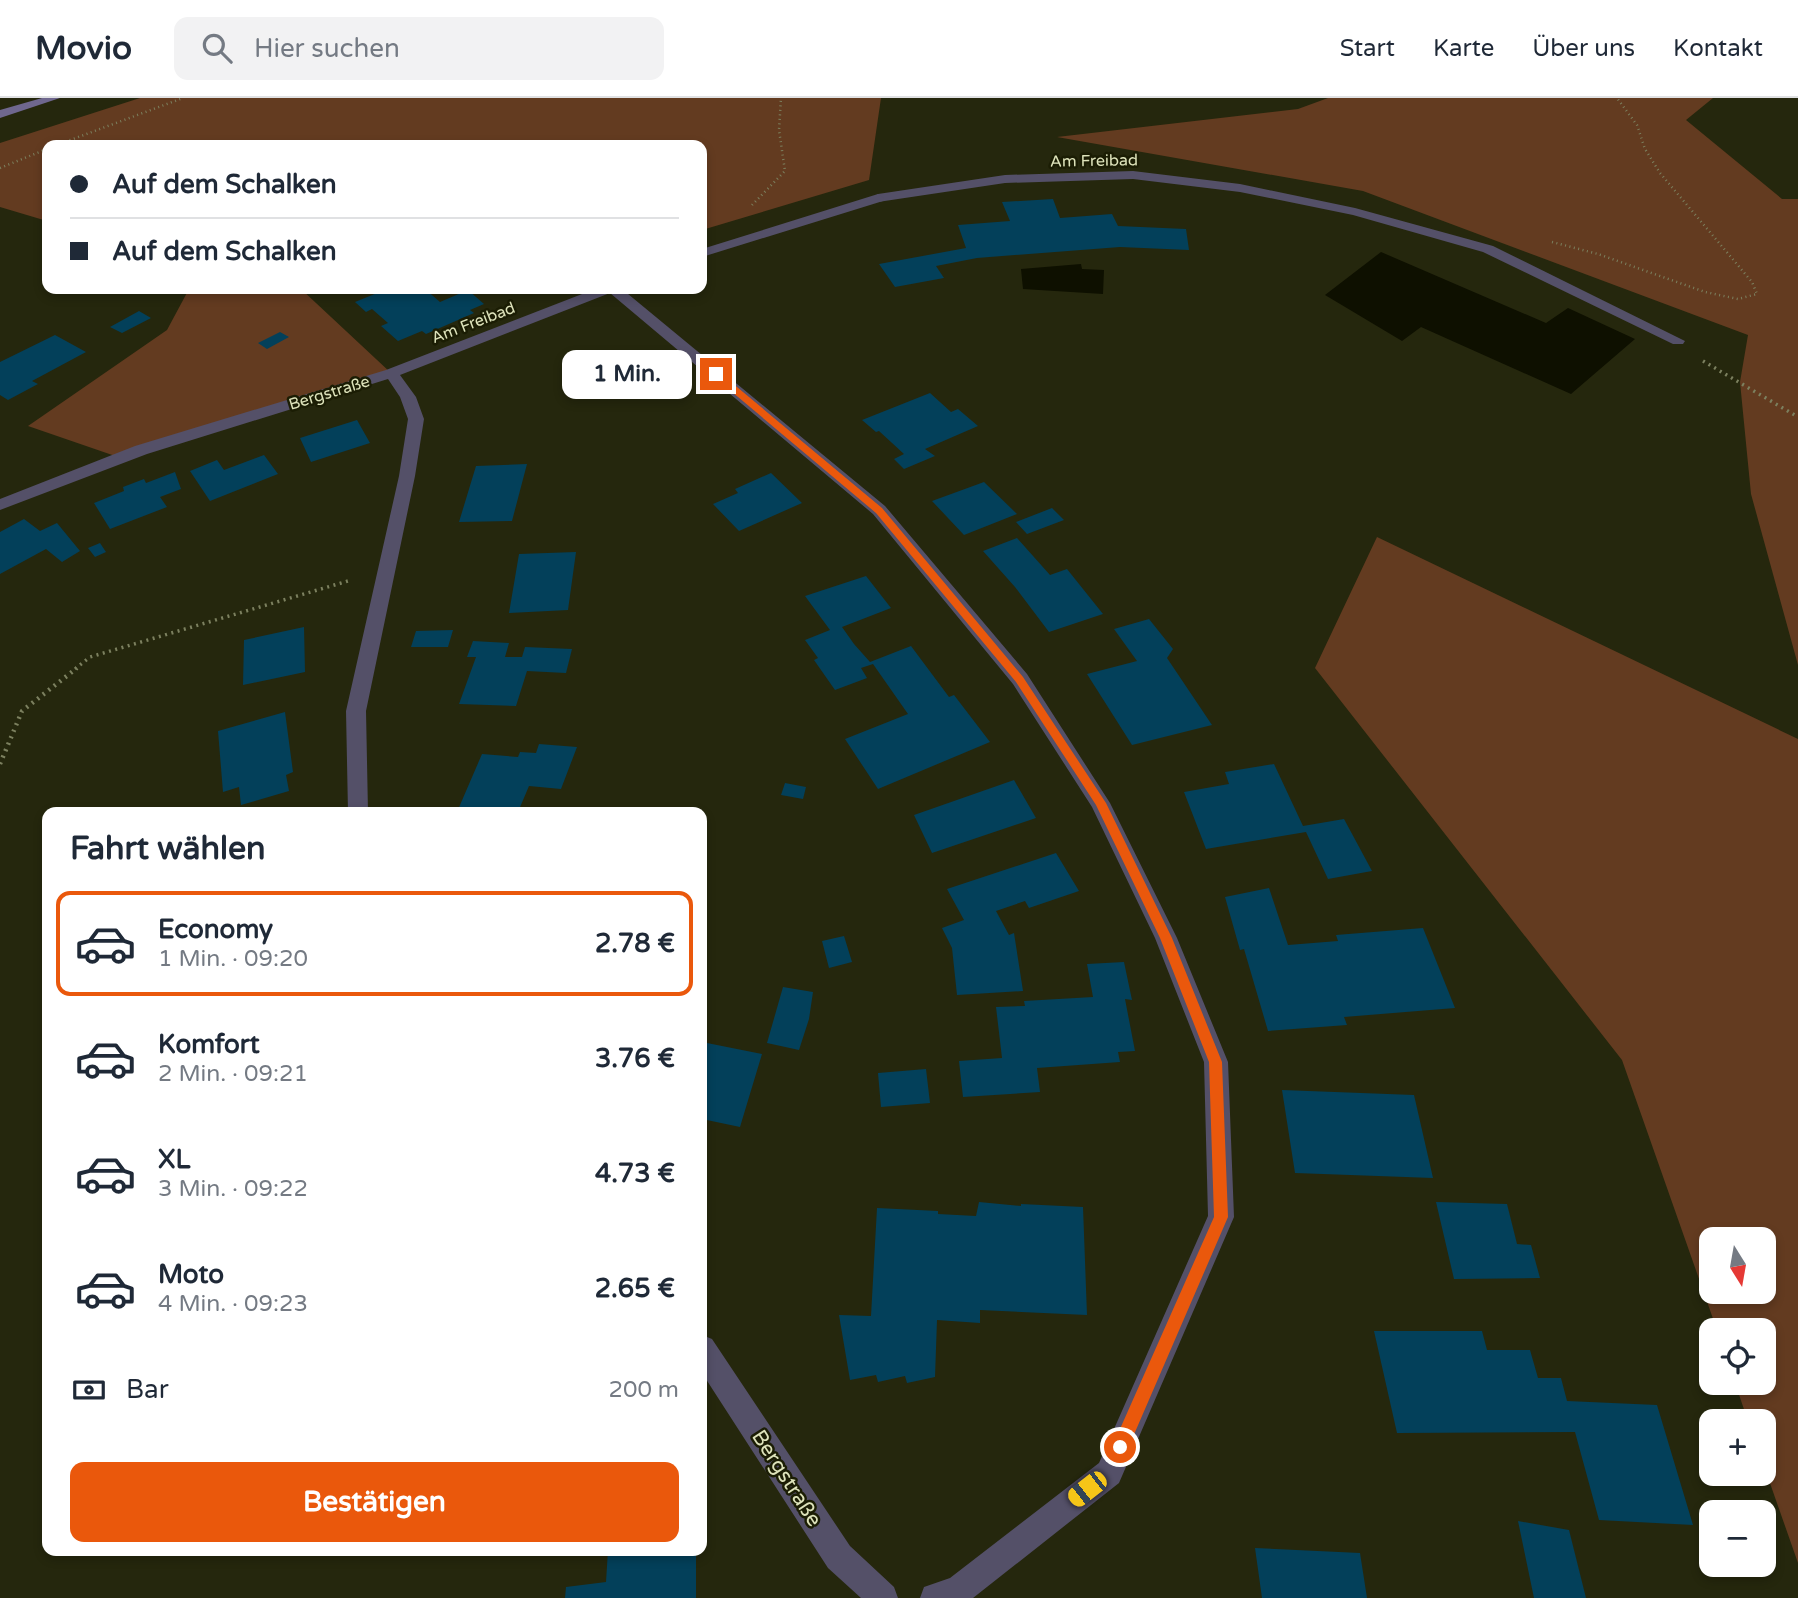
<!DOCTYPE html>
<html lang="de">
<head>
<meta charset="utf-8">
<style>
	:root { --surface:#fff; --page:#f2f2f3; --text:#1f2937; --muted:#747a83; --line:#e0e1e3; --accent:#ea580c }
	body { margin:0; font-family:"Varela Round",sans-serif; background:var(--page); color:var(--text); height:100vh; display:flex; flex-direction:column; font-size:26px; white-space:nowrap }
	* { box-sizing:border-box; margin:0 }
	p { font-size:23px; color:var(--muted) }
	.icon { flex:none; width:38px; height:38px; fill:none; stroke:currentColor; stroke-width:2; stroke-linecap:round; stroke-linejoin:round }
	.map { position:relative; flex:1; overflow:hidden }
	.drawer { position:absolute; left:42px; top:709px; width:665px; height:749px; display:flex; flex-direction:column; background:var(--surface); border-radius:14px; box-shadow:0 4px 10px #0003 }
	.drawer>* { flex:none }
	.banner { position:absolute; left:42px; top:42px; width:665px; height:154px; border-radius:14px; box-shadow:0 4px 10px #0003; display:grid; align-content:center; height:154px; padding:0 28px; background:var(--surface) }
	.needle { width:46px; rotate:169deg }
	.controls { position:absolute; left:1699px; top:1129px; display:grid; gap:14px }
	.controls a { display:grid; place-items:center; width:77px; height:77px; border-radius:14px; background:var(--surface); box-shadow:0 4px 10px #0003; font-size:35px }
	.end { position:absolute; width:32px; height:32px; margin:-16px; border:9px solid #ea580c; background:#fff; box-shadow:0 0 0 4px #fff }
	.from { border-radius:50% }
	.bubble { position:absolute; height:49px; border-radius:14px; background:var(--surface); box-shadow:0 4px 10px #0003; font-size:23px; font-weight:800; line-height:49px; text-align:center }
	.car { position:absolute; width:21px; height:42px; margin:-21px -10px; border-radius:9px; box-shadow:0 0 5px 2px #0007; background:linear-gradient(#f5c518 24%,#345 0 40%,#f5c518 0 76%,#345 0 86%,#f5c518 0) }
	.banner b { display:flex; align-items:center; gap:24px; height:66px; font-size:26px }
	.banner b+b { border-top:2px solid var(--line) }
	.banner i { width:18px; height:18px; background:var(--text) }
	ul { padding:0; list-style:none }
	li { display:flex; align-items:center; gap:21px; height:105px; margin:0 14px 10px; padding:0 14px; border:4px solid transparent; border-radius:14px }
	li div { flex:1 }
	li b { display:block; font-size:26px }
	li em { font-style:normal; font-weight:800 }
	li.on { border-color:var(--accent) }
	li>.icon { width:63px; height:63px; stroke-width:1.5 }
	h2 { padding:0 28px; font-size:32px; line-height:84px }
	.pay { display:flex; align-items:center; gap:18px; height:77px; padding:0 28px; font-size:26px }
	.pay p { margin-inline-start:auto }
	.cta { display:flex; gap:14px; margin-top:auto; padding:14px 28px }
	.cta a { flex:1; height:80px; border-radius:14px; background:var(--accent); color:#fff; font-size:28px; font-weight:800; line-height:80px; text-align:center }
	header { display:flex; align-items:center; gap:42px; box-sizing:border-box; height:98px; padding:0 35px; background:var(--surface); border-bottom:2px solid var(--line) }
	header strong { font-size:33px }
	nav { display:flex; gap:38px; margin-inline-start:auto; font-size:24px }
	.search { width:490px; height:63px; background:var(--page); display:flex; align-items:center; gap:18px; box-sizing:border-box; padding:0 24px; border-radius:14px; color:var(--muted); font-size:26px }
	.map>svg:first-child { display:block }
	.green { fill:#633b20; fill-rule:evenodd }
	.water { fill:#0e1000 }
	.building { fill:#03405a }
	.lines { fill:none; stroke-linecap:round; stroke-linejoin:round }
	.path-far2 { stroke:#7c805f; stroke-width:2.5; stroke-dasharray:1 3.5; stroke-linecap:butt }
	.path-far1 { stroke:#7c805f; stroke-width:3.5; stroke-dasharray:2 4.5; stroke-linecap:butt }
	.path { stroke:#7c805f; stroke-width:4.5; stroke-dasharray:2 5; stroke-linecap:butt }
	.lane { fill:#545068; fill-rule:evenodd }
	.street { fill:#545068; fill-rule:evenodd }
	.secondary { fill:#6f678e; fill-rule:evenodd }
	.route { fill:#ea580c }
	.labels { text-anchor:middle; stroke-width:5; stroke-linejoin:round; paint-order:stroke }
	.far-street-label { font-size:16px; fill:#dee3bb; stroke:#1b1d04 }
	.near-street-label { font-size:21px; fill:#dee3bb; stroke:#1b1d04 }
</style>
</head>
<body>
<header>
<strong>Movio</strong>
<div class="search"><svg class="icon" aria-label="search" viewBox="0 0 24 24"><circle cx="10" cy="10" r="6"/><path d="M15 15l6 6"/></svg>Hier suchen</div>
<nav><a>Start</a><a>Karte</a><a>Über uns</a><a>Kontakt</a></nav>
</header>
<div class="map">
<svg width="1798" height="1500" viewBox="0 0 1798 1500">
	<rect width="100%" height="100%" fill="#25270d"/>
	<path class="green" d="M140 0H881L869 82 702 132V47H47V123L0 109V45Z
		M1328 0H1713L1686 22 1782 101H1798V567L1751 396 1740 284 1748 237 1363 93 1057 39 1298 11Z
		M189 191H301L391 275 121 360 28 328 167 232Z
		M1377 439 1798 641V1465L1764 1368V1323H1748L1735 1285 1764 1284V1232H1717L1622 962 1315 570ZM1712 1141H1764V1194H1712Z"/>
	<path class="water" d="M1381 154 1546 225 1568 210 1635 241 1571 296 1421 229 1402 243 1325 197Z
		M1081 166 1082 171 1104 172 1103 196 1023 191 1021 171Z"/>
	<path class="building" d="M1053 101 1060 120 1112 116 1118 128 1186 131 1189 152 1120 149 977 160 936 168 944 180 895 189 879 166 966 150 958 127 1010 123 1002 104Z
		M387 191H425L440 204 468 192 484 206 470 212 474 215 426 236 422 233 398 243 381 228 388 225 372 211 366 214 355 204Z
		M139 213 151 220 122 235 110 229Z
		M280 234 289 239 267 251 258 245Z
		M55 237 86 254 32 283 38 286 8 302 0 297V264Z
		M930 295 951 314 958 311 978 328 925 351 935 358 904 371 894 361 904 356 879 333 876 334 862 322Z
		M357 322 370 345 311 364 300 340Z
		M264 357 278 376 210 403 190 373 217 362 224 372Z
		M527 366 512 423 459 424 476 368Z
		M175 374 181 391 160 399 167 409 110 431 94 405 124 393 123 389 144 381 146 385Z
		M771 375 802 405 739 433 713 406 738 395 735 391Z
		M984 384 1017 416 964 437 932 403Z
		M1052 410 1064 422 1027 436 1016 424Z
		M24 421 40 433 57 425 80 453 62 464 46 451 0 476V434Z
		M1017 440 1050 477 1067 471 1103 516 1049 534 1015 489 983 453Z
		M100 445 106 454 95 459 88 450Z
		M576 454 568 512 509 515 519 456Z
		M866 478 891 510 842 529 854 546 870 564 911 548 949 599 954 597 990 644 878 691 845 641 908 616 873 566 861 570 867 580 835 592 814 562 818 560 805 542 830 532 805 498Z
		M1149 521 1173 551 1167 560 1212 627 1132 647 1087 576 1137 563 1114 531Z
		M304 529 305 574 243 587 244 542Z
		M453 532 448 549H411L416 533Z
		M473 543 509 545 505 559H522L525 549 572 551 566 575 527 573 516 608 459 606 476 559H467Z
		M285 614 293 674 286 677 289 693 241 707 239 689 223 694 218 633Z
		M539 646 577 649 561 691 529 688 518 714H457L482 656 518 659 520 654 536 655Z
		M1274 666 1303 728 1344 721 1372 773 1328 781 1306 734 1206 751 1184 694 1229 686 1225 674Z
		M1014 682 1036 720 932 755 914 717Z
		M785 685 806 689 803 701 781 697Z
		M1056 755 1079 793 1029 810 1025 803 996 813 1009 837 1014 835 1023 893 957 897 952 850 942 830 964 822 947 791Z
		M1269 790 1288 847 1338 843 1336 837 1423 830 1455 910 1344 919 1347 927 1268 933 1244 851 1240 852 1225 799Z
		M844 838 852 864 829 870 822 843Z
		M1124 864 1132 902 1125 901 1135 953 1118 954 1120 964 1037 970 1040 994 963 999 959 963 1002 960 996 909 1025 908 1024 903 1093 899 1087 866Z
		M783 889 813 894 809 921 799 952 767 945Z
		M702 944 762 956 740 1029 702 1021Z
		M926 971 930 1005 881 1009 878 975Z
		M1282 992 1414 997 1433 1080 1295 1075Z
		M979 1104 1021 1108V1106L1083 1109 1087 1217 980 1212V1225L937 1222 935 1279 907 1285 905 1278 878 1284 876 1277 850 1282 839 1217 871 1218 877 1110 938 1113V1116L976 1118Z
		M1436 1104 1507 1106 1517 1146 1531 1147 1540 1180 1454 1181Z
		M1374 1233H1482L1487 1252H1530L1538 1280H1561L1567 1303 1657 1307 1693 1427 1599 1422 1575 1334 1397 1335Z
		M1518 1423 1569 1432 1586 1500H1534Z
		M1255 1450 1360 1455 1367 1500H1262Z
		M608 1452H696V1500H565L566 1489 606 1484Z"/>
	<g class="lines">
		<path class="path-far2" d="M57 47 183 0
			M0 70 47 51
			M752 107 785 73 779 32 781 0
			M1552 144 1598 156 1705 194 1738 201 1757 196 1752 184 1660 75 1645 51 1637 27 1617 0"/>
		<path class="path-far1" d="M1703 263 1798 319
			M75 571 90 559 348 483"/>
		<path class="path" d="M0 666 22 613 77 570"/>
		<path class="lane" d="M1133 73 1240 86 1355 110 1493 148 1685 243 1683 246H1673L1483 154 1353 117 1240 94 1133 81 1005 85 878 104 872 100 878 96 1005 77Z"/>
		<path class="street" d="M878 96 884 100 883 103 702 159V151Z
			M595 191H622L885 408 1027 576 1110 705 1177 840 1228 964 1234 1119 1119 1385 973 1500H920L924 1489 950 1480 1099 1365 1208 1118 1204 964 1155 840 1092 709 1013 586 873 416 610 195 400 277 416 299 424 321 415 378 366 613 368 714H348L346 613 399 378 408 321 400 299 388 281 147 356 0 412V401L135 348 386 272Z
			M702 1237 712 1241 850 1448 894 1489 898 1500H861L828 1470 702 1275Z"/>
		<path class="secondary" d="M42 0H60L0 20V12Z"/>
	</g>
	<path class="route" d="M713 274H719L882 410 1023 579 1106 705 1172 840 1222 964 1228 1119 1126 1355 1120 1357 1115 1355 1112 1349 1214 1119 1209 964 1160 840 1096 707 1016 584 876 415 713 278Z"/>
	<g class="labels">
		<g class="far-street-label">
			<text transform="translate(1094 62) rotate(-1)" y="6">Am Freibad</text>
			<text transform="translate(473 224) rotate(-21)" y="6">Am Freibad</text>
			<text transform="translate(329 294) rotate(-17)" y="6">Bergstraße</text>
		</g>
		<g class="near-street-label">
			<text transform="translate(787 1380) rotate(57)" y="7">Bergstraße</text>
		</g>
	</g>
</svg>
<div class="controls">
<a><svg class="needle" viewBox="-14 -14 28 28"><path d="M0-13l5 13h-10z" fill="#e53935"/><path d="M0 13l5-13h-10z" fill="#747a83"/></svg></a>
<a><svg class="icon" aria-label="locate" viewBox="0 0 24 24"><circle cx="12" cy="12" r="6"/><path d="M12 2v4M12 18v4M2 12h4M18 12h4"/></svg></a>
<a>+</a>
<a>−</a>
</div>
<i class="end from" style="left:1120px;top:1349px"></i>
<i class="end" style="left:716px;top:276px"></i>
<div class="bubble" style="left:562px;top:252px;width:130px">1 Min.</div>
<i class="car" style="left:1087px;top:1391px;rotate:232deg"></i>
<div class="banner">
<b><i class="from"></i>Auf dem Schalken</b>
<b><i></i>Auf dem Schalken</b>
</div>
<section class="drawer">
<h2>Fahrt wählen</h2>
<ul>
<li class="on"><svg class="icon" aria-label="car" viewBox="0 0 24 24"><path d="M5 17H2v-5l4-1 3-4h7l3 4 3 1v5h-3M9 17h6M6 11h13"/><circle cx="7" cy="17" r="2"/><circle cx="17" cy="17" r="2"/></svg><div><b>Economy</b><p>1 Min. · 09:20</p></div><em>2.78 €</em></li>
<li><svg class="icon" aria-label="car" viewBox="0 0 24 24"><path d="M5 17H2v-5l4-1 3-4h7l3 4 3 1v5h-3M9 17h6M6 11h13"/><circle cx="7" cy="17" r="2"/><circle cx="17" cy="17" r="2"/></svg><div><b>Komfort</b><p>2 Min. · 09:21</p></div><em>3.76 €</em></li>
<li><svg class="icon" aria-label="car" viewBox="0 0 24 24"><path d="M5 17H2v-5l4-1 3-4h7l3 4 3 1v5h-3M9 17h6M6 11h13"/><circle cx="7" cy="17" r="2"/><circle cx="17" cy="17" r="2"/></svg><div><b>XL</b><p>3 Min. · 09:22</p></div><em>4.73 €</em></li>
<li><svg class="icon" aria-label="car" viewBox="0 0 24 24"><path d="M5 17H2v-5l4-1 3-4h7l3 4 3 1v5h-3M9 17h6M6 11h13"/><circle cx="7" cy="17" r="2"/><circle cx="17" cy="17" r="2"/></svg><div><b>Moto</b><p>4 Min. · 09:23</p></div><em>2.65 €</em></li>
</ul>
<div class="pay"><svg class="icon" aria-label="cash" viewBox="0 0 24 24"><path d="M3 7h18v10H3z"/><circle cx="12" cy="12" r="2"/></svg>Bar<p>200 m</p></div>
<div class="cta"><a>Bestätigen</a></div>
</section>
</div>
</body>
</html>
